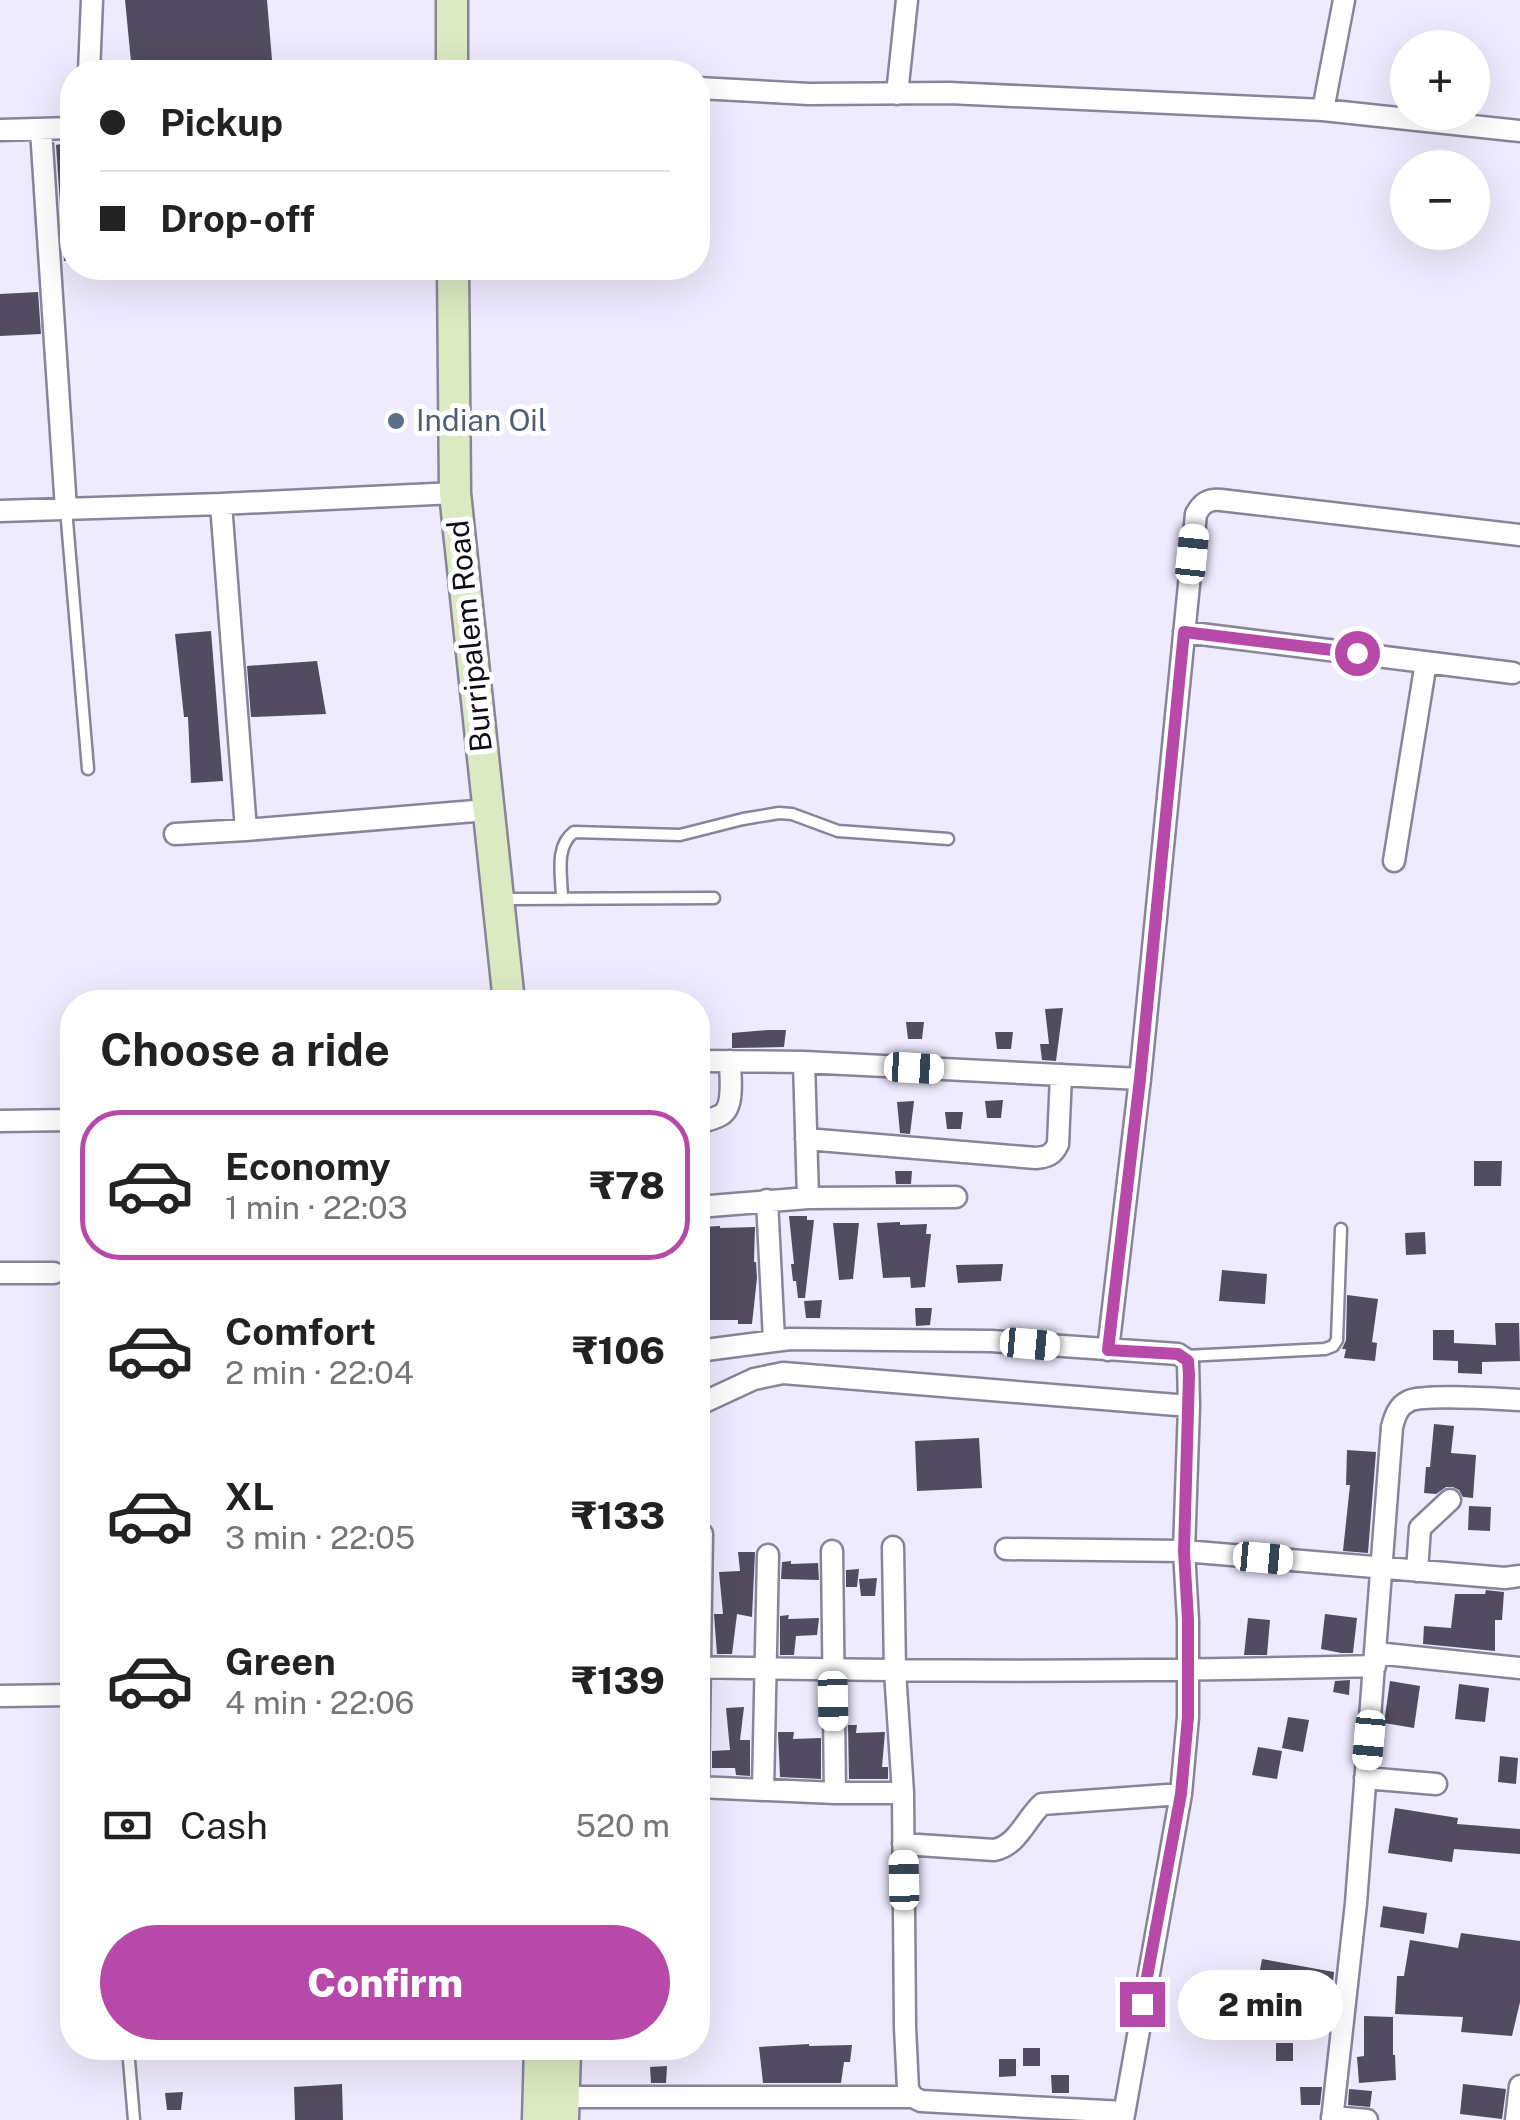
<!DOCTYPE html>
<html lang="en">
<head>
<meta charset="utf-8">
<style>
	:root { --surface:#fff; --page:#f2f2f2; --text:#222; --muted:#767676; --line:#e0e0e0; --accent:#b74aa9 }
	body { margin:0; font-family:"Public Sans",sans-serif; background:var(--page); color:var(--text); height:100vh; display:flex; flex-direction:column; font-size:38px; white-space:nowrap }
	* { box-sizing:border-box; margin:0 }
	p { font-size:32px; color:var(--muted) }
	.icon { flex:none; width:55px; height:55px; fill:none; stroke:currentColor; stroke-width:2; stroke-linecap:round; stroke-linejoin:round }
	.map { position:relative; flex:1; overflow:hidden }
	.drawer { position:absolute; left:60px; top:990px; width:650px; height:1070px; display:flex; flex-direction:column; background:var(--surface); border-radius:40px; box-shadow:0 10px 40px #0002 }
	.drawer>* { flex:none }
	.guide { position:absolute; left:60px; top:60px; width:650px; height:220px; border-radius:40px; box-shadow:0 10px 40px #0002; display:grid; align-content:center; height:220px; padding:0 40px; background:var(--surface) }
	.buttons { position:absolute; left:1390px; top:30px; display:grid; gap:20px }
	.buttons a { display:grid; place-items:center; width:100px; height:100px; border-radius:50%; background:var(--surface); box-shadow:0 10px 40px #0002; font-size:50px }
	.end { position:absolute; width:45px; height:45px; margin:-22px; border:12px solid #b74aa9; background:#fff; box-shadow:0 0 0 5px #fff }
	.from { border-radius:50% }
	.bubble { position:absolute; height:70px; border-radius:35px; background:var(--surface); box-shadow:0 10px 40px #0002; font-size:32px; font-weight:800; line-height:70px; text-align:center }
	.car { position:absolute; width:30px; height:60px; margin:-30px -15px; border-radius:12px; box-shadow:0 0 8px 2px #0007; background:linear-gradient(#fff 24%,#345 0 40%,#fff 0 76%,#345 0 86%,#fff 0) }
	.guide b { display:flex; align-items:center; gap:35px; height:95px; font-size:38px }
	.guide b+b { border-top:2px solid var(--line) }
	.guide i { width:25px; height:25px; background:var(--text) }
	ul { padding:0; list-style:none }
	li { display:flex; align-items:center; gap:30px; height:150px; margin:0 20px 15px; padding:0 20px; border:5px solid transparent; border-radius:40px }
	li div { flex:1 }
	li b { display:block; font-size:38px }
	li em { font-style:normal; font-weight:800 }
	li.selected { border-color:var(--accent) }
	li>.icon { width:90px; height:90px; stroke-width:1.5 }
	h2 { padding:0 40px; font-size:45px; line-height:120px }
	.pay { display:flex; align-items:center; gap:25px; height:110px; padding:0 40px; font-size:38px }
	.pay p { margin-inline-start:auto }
	.cta { display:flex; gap:20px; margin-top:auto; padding:20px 40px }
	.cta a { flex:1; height:115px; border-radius:60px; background:var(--accent); color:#fff; font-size:40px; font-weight:800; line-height:115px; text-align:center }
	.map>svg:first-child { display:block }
	.building { fill:#514c5f }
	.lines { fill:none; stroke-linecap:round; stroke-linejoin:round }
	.service-casing { stroke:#898499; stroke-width:15 }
	.minor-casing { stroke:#898499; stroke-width:25 }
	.secondary-casing { stroke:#898499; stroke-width:35 }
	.service { stroke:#fff; stroke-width:10 }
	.minor { stroke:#fff; stroke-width:20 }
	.secondary { stroke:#dceac1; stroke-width:30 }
	.route { stroke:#b74aa9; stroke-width:12 }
	.service-dot { fill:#5c6f8a; stroke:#fff; stroke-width:4 }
	.labels { text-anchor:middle; stroke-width:10; stroke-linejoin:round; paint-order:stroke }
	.service-label { font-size:30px; fill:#4e5e75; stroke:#fff; text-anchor:start }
	.street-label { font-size:30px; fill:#0d0b13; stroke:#fff }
</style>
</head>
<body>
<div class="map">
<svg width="1520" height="2120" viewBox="0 0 1520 2120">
	<rect width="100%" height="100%" fill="#efebfe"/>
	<path class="building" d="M125 0H267L273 72H132Z
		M72 142V261H64L56 145Z
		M38 292 41 334 0 336V294Z
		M211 631 223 781 191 783 188 717H184L175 634Z
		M317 661 326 714 251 717 247 666Z
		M1063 1008 1056 1061 1042 1060 1040 1044H1049L1045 1009Z
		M906 1022H924L922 1039H908Z
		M768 1030H786L784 1047 732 1048V1033Z
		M995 1032H1013L1011 1049H997Z
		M1003 1100 1001 1118H987L985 1101Z
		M914 1101 910 1134 900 1133 897 1102Z
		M945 1112H963L961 1129H947Z
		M1474 1161H1502L1501 1186H1474Z
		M895 1171H912L911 1184H896Z
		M789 1216H807V1220H814L805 1298H798L796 1281H793L791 1264H794Z
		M900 1222V1225L927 1224 926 1234H931L925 1287 911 1288 910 1277 883 1278 877 1223Z
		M833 1223H859L853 1279 839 1280Z
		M720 1226V1228L755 1227 754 1262H756L757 1278 752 1324H738V1320H709L706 1289H702L700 1272H707L702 1227Z
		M1425 1232 1426 1254 1406 1255 1405 1233Z
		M1003 1264 1001 1281 958 1283 956 1265Z
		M1222 1270 1267 1274 1265 1304 1219 1301Z
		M1347 1295 1378 1299 1372 1342 1377 1343 1375 1361 1344 1358 1346 1349H1342L1346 1340Z
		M822 1300 820 1318H806L804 1301Z
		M915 1308H932L930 1325 916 1326Z
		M1495 1323H1519L1520 1361 1482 1362V1374L1458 1373V1361L1433 1360V1330H1454V1343L1496 1345Z
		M1434 1424 1454 1426 1451 1453 1476 1455 1473 1498 1463 1497 1459 1490 1453 1487H1446L1436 1494 1424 1493 1426 1467H1430Z
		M979 1438 982 1488 917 1491 915 1441Z
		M1347 1450 1376 1452 1368 1553 1343 1551 1350 1485H1346Z
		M1469 1506 1491 1507 1490 1531 1468 1530Z
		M738 1552H755L752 1617 737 1614 732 1654H717L714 1614H723L719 1572 740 1571Z
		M791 1561V1564L818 1563 819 1580 781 1579 782 1562Z
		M859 1569 857 1587H846V1570Z
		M877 1578 875 1596H861L859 1579Z
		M1486 1590 1504 1592 1502 1620H1495V1651L1423 1644 1424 1626 1451 1628 1455 1594H1485Z
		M1325 1614 1357 1618 1353 1653H1341L1321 1649Z
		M789 1615 788 1619 819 1618 817 1635 796 1636 794 1655H780V1616Z
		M1248 1618 1270 1620 1267 1655H1244Z
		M1350 1680 1349 1695 1333 1692 1335 1681Z
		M1390 1681 1420 1686 1414 1728 1384 1723Z
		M1459 1684 1489 1688 1485 1722 1455 1719Z
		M744 1707 740 1740H750V1776L736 1775 735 1768H712V1751L730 1750 726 1708Z
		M1288 1717 1309 1720 1303 1752 1282 1748Z
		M848 1725H857L856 1733 885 1732 882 1767H888V1779H849Z
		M778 1732H794L793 1739 821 1738V1779L780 1777Z
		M1258 1747 1282 1751 1277 1779 1252 1775Z
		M1500 1756 1518 1758 1516 1784 1498 1782Z
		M1395 1808 1458 1818 1457 1824 1520 1829V1854L1454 1849 1452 1862 1388 1853Z
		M1383 1906 1427 1913 1424 1934 1380 1927Z
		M1461 1933 1520 1941V2002L1512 2036 1461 2032 1463 2017 1395 2014 1397 1976H1404L1410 1940 1458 1948Z
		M1262 1959 1334 1972 1330 2015 1254 2002Z
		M1364 2016 1393 2017V2055H1395L1396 2080 1359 2083 1357 2057 1364 2056Z
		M1276 2043H1293V2061H1276Z
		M809 2044V2046L852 2045 850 2062H844L841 2083H763L759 2047Z
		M1023 2048H1040V2066H1023Z
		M999 2059H1016V2076L999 2077Z
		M667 2066 666 2083H651L650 2067Z
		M1051 2075H1069V2093H1052Z
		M342 2084 343 2120H295L294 2087Z
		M1463 2084 1506 2089 1502 2119 1460 2114Z
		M1300 2087H1322L1320 2105H1301Z
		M1349 2089 1372 2091 1370 2107 1348 2105Z
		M183 2092 181 2110H167L165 2093Z"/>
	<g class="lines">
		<defs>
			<path id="service" d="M66 509 88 769
				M500 899 714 898
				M562 899C562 876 554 847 574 832L680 835 743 819 779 813 792 814 838 831 948 839
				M1185 1356 1325 1349 1333 1346 1337 1340 1341 1229
				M128 2048 134 2120"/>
			<path id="minor" d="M89 72 92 0
				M698 88 809 94 949 93 1323 110 1520 131
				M897 94 907 0
				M1323 110 1344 0
				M0 130 72 128
				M41 130 66 509
				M221 504 246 830
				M0 511 221 504 455 493
				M1184 632 1513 673
				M175 834 246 830 487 810
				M1394 861 1426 662
				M698 1061 804 1062 1140 1079
				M804 1062 808 1198
				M0 1121 72 1120
				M698 1123C705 1121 714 1119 721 1115 735 1107 730 1076 730 1061
				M806 1139 1036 1158C1047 1157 1053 1155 1058 1144L1061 1075
				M767 1200 774 1340
				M698 1207 808 1198 956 1197
				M0 1273H54
				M1108 1350 1140 1079 1196 514C1202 503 1208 499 1221 500L1520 535
				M698 1351 790 1339 991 1341 1178 1354 1188 1361 1189 1406 1184 1551 1188 1621V1717L1181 1794 1123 2120
				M698 1405 754 1379 783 1373 1189 1406
				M893 1547 895 1671 903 1793 905 2027 908 2089 913 2097 921 2101 1124 2112
				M1006 1549 1184 1551 1505 1578 1520 1576
				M832 1551 835 1793
				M1417 1571 1420 1528 1450 1500
				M1376 1653 1520 1668
				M698 1667C923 1672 1149 1672 1375 1666
				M0 1696 72 1695
				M1365 1778 1436 1784
				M698 1787 702 1534
				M698 1787 835 1793H903
				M763 1790 768 1555
				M903 1844 994 1850C1018 1845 1025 1820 1042 1804L1181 1794
				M565 2097H913
				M1332 2117 1367 2120
				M1332 2120 1356 1903 1392 1427C1395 1416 1398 1406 1409 1401 1424 1394 1499 1399 1520 1400
				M1516 2120 1520 2086"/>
			<path id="secondary" d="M452 72V0
				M453 268 455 493 509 1002
				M538 2120 540 2048
				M563 2120 565 2048"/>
		</defs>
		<use href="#service" class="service-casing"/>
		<use href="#minor" class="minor-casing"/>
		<use href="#secondary" class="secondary-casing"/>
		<use href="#service" class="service"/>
		<use href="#minor" class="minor"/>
		<use href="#secondary" class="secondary"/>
	</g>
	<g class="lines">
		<path class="route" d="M1142 2004 1181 1794 1188 1717V1620L1184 1551 1189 1375 1188 1361 1178 1354 1108 1350 1140 1079 1184 632 1357 653"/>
	</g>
	<circle class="service-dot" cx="396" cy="421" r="10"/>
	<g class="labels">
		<g class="service-label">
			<text x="416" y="431">Indian Oil</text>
		</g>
		<g class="street-label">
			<text transform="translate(470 636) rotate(-96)" y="10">Burripalem Road</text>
		</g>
	</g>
</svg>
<div class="buttons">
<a>+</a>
<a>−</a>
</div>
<i class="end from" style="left:1357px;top:653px"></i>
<i class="end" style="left:1142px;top:2004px"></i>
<div class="bubble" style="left:1178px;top:1970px;width:165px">2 min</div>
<i class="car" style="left:1192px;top:554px;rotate:6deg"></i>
<i class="car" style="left:914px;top:1068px;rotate:93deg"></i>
<i class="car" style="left:1030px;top:1344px;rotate:95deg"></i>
<i class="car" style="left:1263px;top:1558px;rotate:95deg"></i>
<i class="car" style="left:833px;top:1701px;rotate:179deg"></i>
<i class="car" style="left:1369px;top:1740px;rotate:185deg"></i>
<i class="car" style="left:904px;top:1880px;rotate:359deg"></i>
<div class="guide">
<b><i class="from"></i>Pickup</b>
<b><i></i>Drop-off</b>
</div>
<section class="drawer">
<h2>Choose a ride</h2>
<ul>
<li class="selected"><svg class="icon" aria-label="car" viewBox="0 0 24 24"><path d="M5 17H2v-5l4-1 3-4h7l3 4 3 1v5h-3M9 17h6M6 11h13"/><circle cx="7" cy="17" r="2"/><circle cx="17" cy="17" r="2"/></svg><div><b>Economy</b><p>1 min · 22:03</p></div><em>₹78</em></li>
<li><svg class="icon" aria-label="car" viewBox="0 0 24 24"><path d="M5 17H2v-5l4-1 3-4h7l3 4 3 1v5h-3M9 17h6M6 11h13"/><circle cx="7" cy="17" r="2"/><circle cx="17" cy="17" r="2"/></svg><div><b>Comfort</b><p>2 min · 22:04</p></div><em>₹106</em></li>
<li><svg class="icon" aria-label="car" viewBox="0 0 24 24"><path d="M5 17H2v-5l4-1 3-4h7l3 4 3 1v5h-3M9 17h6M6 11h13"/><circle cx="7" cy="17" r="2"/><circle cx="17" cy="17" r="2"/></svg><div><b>XL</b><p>3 min · 22:05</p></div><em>₹133</em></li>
<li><svg class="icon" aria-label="car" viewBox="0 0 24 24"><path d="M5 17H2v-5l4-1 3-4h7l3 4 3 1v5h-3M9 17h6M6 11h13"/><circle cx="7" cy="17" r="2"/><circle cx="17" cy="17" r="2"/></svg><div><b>Green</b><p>4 min · 22:06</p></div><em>₹139</em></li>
</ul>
<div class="pay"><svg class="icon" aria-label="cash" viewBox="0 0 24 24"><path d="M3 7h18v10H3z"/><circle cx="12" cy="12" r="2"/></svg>Cash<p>520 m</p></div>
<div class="cta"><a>Confirm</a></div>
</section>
</div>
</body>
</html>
